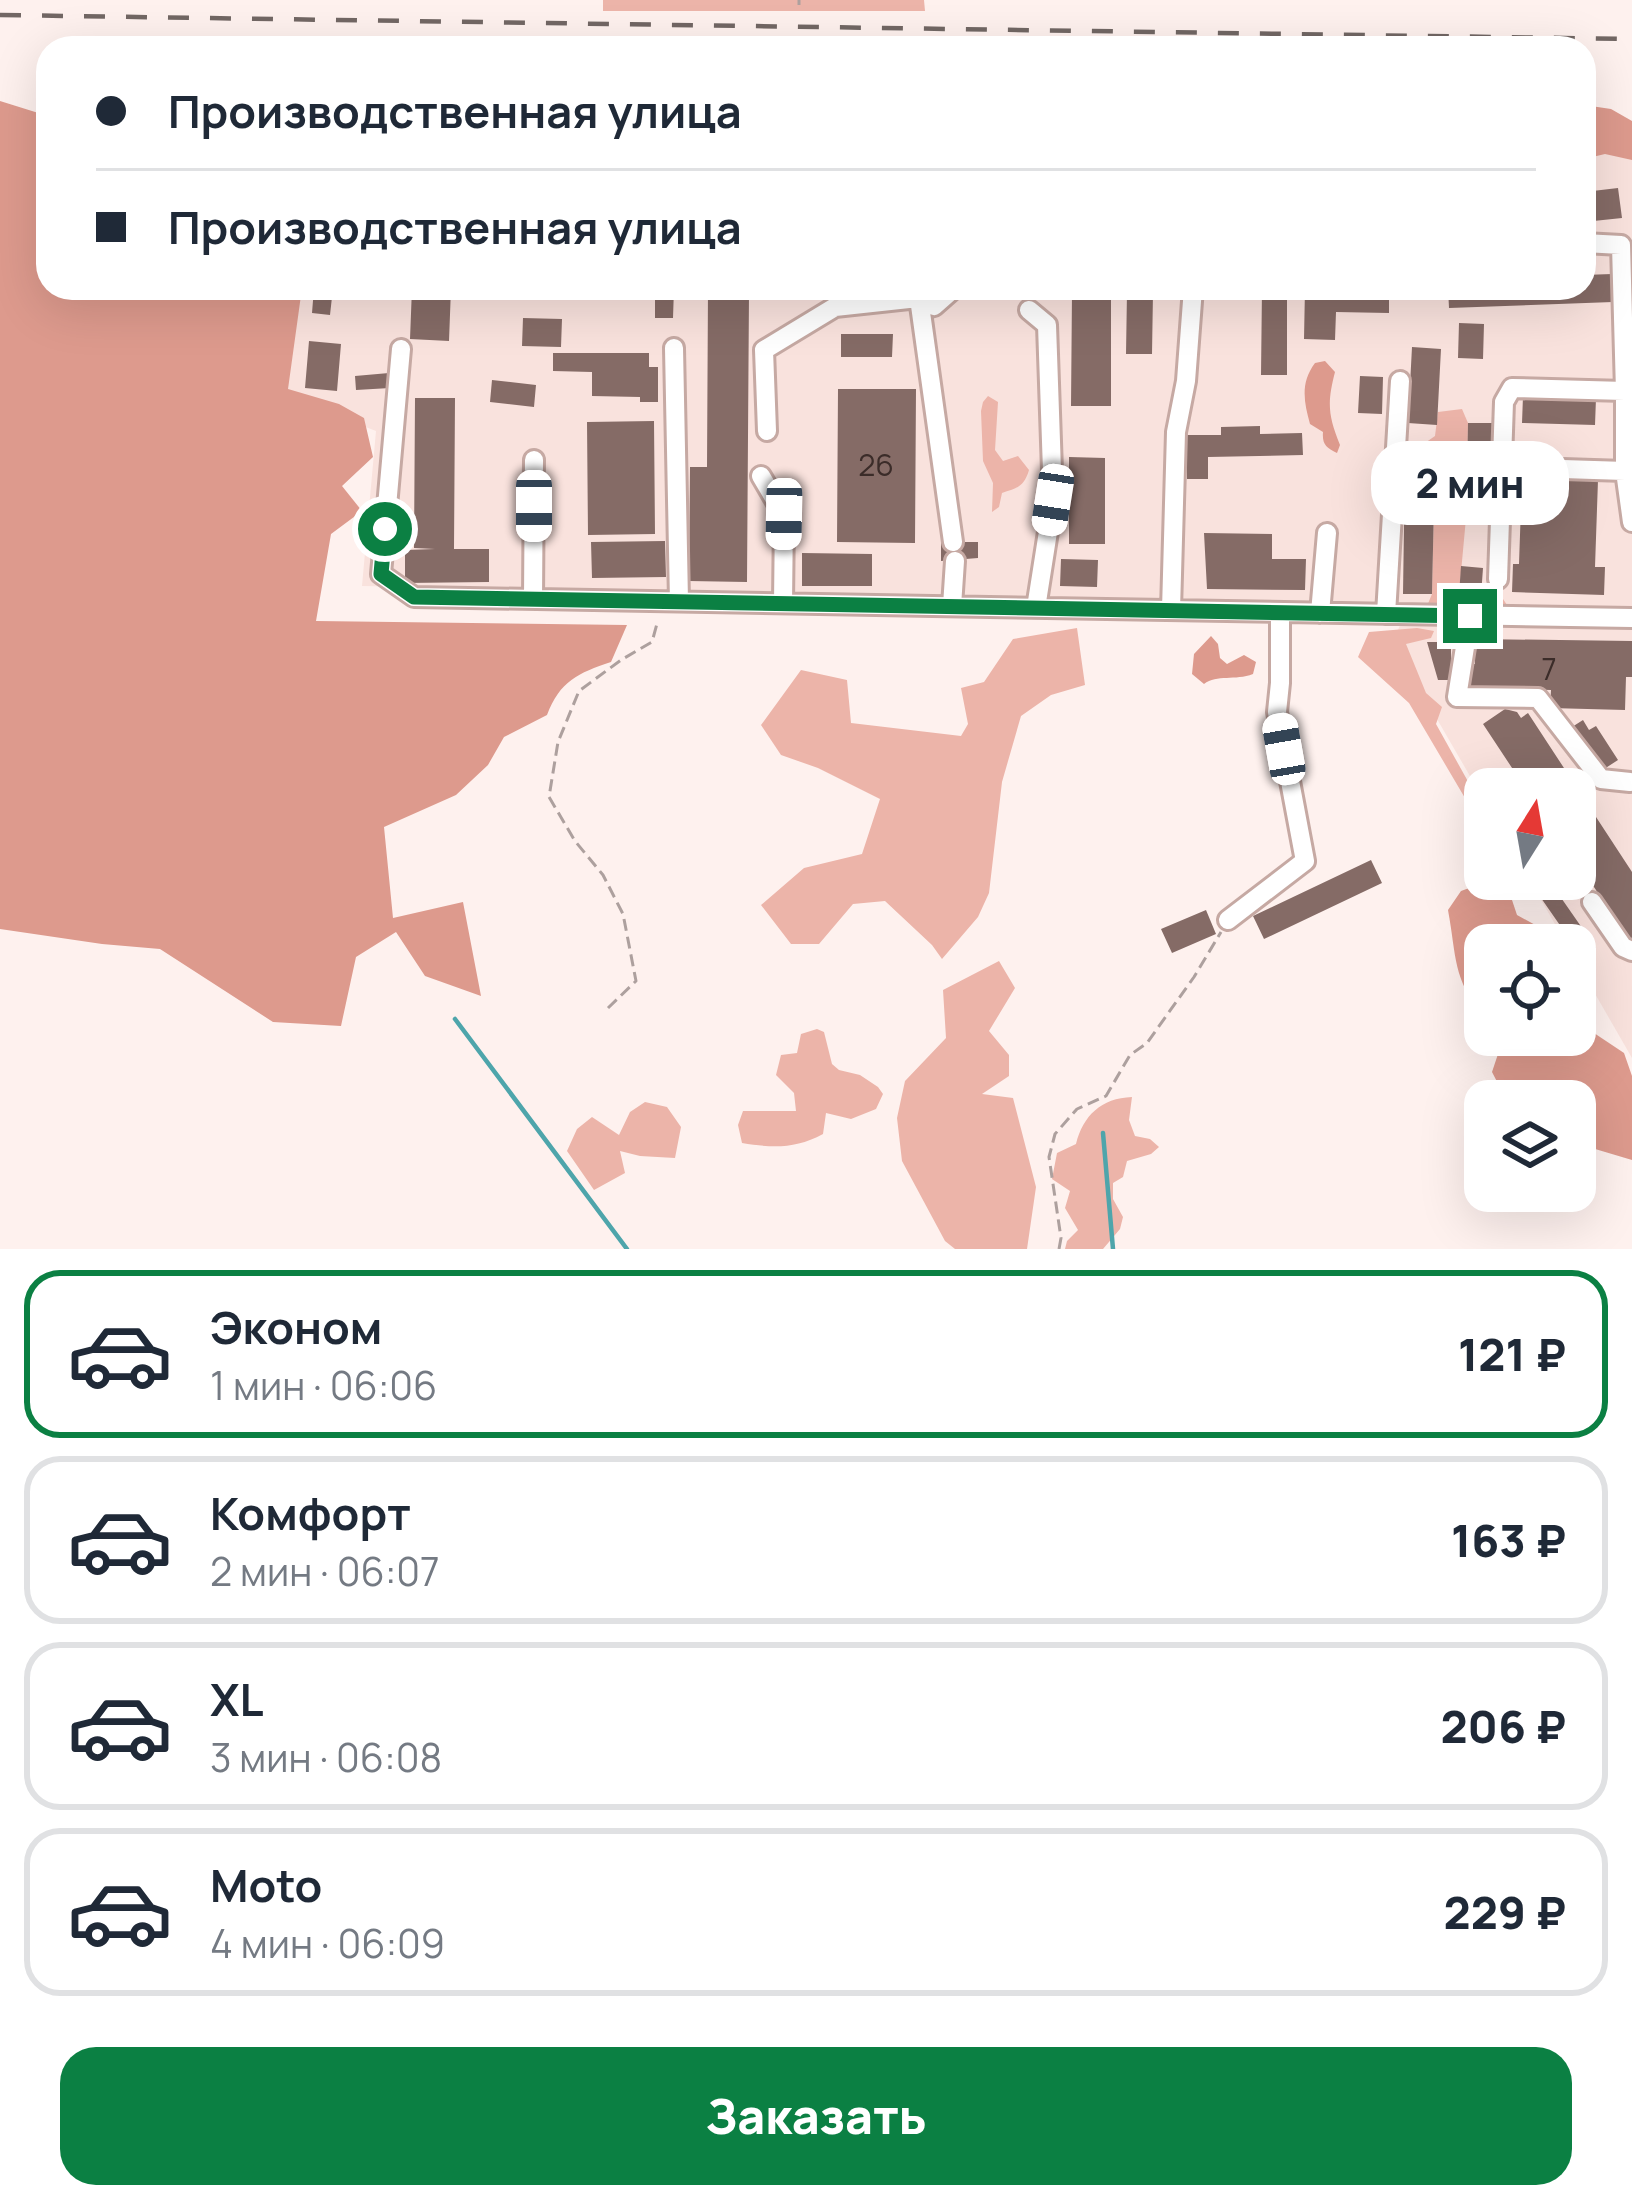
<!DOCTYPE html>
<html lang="ru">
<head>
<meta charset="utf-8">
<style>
	:root { --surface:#fff; --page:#f6f6f7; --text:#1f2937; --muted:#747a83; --line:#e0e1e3; --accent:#0b8043 }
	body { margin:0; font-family:Manrope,sans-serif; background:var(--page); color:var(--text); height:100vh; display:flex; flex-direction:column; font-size:45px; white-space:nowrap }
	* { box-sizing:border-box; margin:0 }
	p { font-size:39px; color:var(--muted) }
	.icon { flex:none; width:66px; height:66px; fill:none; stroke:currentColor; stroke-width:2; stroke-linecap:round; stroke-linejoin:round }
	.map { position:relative; height:1249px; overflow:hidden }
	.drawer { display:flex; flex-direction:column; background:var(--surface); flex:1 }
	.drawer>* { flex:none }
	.guide { position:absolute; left:36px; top:36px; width:1560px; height:264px; border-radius:36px; box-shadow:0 12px 48px #0002; display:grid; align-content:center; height:264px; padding:0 60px; background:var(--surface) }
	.needle { width:78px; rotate:11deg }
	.tools { position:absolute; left:1464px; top:768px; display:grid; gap:24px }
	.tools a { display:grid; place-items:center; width:132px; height:132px; border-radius:24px; background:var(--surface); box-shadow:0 12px 48px #0002; font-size:60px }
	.end { position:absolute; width:54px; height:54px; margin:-27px; border:15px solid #0b8043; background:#fff; box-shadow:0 0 0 6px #fff }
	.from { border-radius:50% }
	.bubble { position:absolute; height:84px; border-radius:36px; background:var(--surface); box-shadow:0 12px 48px #0002; font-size:39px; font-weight:800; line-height:84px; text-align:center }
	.car { position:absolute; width:36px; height:72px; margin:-36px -18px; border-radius:15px; box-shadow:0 0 9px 3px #0007; background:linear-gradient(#fff 24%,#345 0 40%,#fff 0 76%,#345 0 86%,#fff 0) }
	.guide b { display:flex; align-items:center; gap:42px; height:114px; font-size:45px }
	.guide b+b { border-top:3px solid var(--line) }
	.guide i { width:30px; height:30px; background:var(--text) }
	ul { padding:21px 0 0; list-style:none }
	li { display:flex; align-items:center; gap:36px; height:168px; margin:0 24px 18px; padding:0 36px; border:6px solid var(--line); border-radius:36px }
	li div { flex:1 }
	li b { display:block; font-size:45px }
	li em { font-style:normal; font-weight:800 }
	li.active { border-color:var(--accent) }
	li>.icon { width:108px; height:108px; stroke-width:1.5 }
	.action { display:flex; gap:24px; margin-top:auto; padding:24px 60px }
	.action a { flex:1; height:138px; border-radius:36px; background:var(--accent); color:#fff; font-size:48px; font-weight:800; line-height:138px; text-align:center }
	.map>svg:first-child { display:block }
	.built { fill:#f9e2dd }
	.green { fill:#ecb4a9 }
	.forest { fill:#dd9a8d }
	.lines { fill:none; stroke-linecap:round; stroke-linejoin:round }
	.stream { stroke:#4ea5ab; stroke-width:4.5 }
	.building { fill:#856b66 }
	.minor-casing { stroke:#c6a9a3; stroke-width:24 }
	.path { stroke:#ada09e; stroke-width:3; stroke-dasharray:12 6; stroke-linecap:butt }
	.minor { stroke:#fff; stroke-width:18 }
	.rail { stroke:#726764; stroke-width:4.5; stroke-dasharray:21 21; stroke-linecap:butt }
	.route { stroke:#0b8043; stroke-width:15 }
	.labels { text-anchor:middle; stroke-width:10; stroke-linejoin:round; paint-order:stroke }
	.number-label { font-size:30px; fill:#3b2c29 }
</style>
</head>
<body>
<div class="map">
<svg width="1632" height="1249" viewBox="0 0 1632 1249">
	<rect width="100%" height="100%" fill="#fef1ee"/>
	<path class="built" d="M1584 135H1632V607L1398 606 362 586 376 431 277 393 288 288H1584Z
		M1402 620 1632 625V1058L1575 959V945H1567L1529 879H1575V789H1485V802L1393 643Z"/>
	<path class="green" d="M603 0H924L925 11H603Z
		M988 396 998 402 995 450 1003 461 1018 456 1029 470C1024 487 1017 488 1002 493L999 507 992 512 993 483 983 461 981 411 983 402Z
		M1462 409 1468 423 1466 518 1459 594 1501 596 1507 605 1495 611 1427 606 1432 594 1435 460 1416 458 1422 445 1435 436 1438 412Z
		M1077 628 1085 685 1051 695 1021 716 1002 782 989 893 978 917 942 959 932 945 885 901 853 904 819 944H791L761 905 804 868 862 854 880 799 818 768 781 755 761 725 801 670 847 680 851 723 961 736 968 724 961 688 984 682 1013 639Z
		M1417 628 1434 631 1431 638 1406 644 1426 693 1442 707 1436 724 1485 812V832L1409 703 1358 657 1369 632Z
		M999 961 1015 988 989 1031 1009 1055V1076L982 1094 1013 1098 1036 1187 1027 1249H955L945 1241 902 1161 897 1118 905 1081 946 1038 943 990Z
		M817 1029 824 1032 832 1064 839 1070 860 1075 878 1087 883 1094 876 1109 851 1119 826 1113 823 1134C795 1149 773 1148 742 1143L738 1125 743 1111H796L794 1093 776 1075 781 1055 797 1053 801 1034Z
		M1132 1097 1129 1120 1135 1136 1150 1139 1159 1147 1151 1154 1127 1161 1123 1177 1113 1183V1199L1123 1217 1120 1229 1103 1249H1065L1067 1241 1078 1230 1065 1208 1070 1191 1052 1179 1057 1153 1076 1144C1083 1116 1101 1098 1132 1097Z
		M645 1102 667 1107 681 1127 675 1158 640 1156 620 1151 625 1173 594 1190 567 1151 577 1129 592 1117 619 1135 630 1112Z"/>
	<path class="forest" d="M0 101 48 116V288H302L288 389 339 404 364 418 373 457 342 486 362 511 331 534 316 621 627 625 611 662C578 673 560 681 547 715L504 737 488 765 456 795 384 827 393 918 463 902 481 996 425 976 396 932 356 957 341 1026 273 1022 160 949 102 944 0 929Z
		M1584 105 1611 109 1632 121V160L1605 154 1584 159Z
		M1325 361 1335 372C1327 403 1328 415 1340 445L1337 453C1326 448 1322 444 1323 432L1310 424C1304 402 1300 383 1315 363Z
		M1211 636 1218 644 1220 658 1227 664 1244 655 1256 662 1253 674C1235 681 1217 674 1204 684L1192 674 1194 654Z
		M1480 884 1507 885 1517 915 1548 932 1558 945H1485V1020C1452 977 1457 959 1448 910L1461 891Z
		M1591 1031 1624 1053 1632 1076V1160L1575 1143V1101H1507L1492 1072 1500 1048 1494 1035H1542L1549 1050 1572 1042Z"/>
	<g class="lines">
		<path class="stream" d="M455 1019 627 1249
			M1103 1133 1113 1249"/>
	</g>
	<path class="building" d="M1618 188 1622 218 1584 222V192Z
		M1612 274 1613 302 1449 308 1448 288H1584V275Z
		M314 288H333L330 315 312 313Z
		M412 288H451L449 341 410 339Z
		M525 288H565V298H525Z
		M655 288H674L673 318H655Z
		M708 288H875V293L749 292 747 582 689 581 690 467H707Z
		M1262 288H1287V375H1261Z
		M1305 288H1389V313L1336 312 1335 340 1304 339Z
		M1072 292H1111V406H1071Z
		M1127 292H1153L1152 354H1126Z
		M523 318 562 319 561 347 522 346Z
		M1459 323 1484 324 1483 359 1458 358Z
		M841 334H893L892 357H841Z
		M309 341 341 344 337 391 305 388Z
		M1412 347 1441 349 1437 425 1408 423Z
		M553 353H649V367H658V402H640V397L592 396V372L553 371Z
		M389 373 390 388 356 390 355 376Z
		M1360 376 1383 377 1382 414 1358 413Z
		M492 380 536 385 534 407 490 402Z
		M838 389H916L915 543 837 542Z
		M1523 396 1596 398 1595 425 1522 423Z
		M415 398H455L454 549H489V582L405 583V550L435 549 414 548Z
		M654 421 655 534 588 535 587 422Z
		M1468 423H1495L1494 518H1466Z
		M1260 426V434L1302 433 1303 455 1208 457V479H1187L1186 435H1221V427Z
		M1069 457 1105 458V544H1069Z
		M1405 458 1435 459 1432 594H1403Z
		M1522 477 1598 480 1595 567H1605L1604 595 1512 592 1513 564H1519Z
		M1204 533 1272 534V559H1306L1305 590 1207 589Z
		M665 541 666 577 592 578 591 542Z
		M941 542H978V558L941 561Z
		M802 553 872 554V586H802Z
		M1061 559 1098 560 1097 587 1060 586Z
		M1461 566 1483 568 1481 596 1459 595Z
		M1475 639 1632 641V677H1626L1625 710 1550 708 1551 690 1466 688V664H1475Z
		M1427 642H1451V680H1438Z
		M1505 709 1517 712 1521 718 1528 713 1632 872V945L1575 858 1583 850 1575 839V789H1543L1530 770 1518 777 1483 724Z
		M1583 720 1589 730 1596 726 1618 760 1601 771 1572 727Z
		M1371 860 1382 883 1264 939 1253 916Z
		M1541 879H1548L1596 948 1582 957 1532 885Z
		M1206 910 1216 934 1172 953 1161 929Z"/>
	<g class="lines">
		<defs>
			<path id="minor" d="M1584 243 1621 245 1625 391
				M918 291 953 542
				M1029 310 1047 325 1053 500 1036 608
				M674 348 679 601
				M401 349 381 574 414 597 1632 618
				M767 431 764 350 835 307 918 298 934 306 951 291V288
				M1502 467 1625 471
				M761 476 784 515 783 603
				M1498 579 1504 402 1512 388 1625 391V471L1632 522
				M533 599 534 460
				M952 606 955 561
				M1171 610 1176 432 1186 381 1193 288
				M1320 613 1327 533
				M1386 614 1400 381
				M1470 616 1457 697 1538 698 1601 779 1630 782
				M1592 902 1623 947 1632 951
				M1228 920 1305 861 1277 712 1280 683V612"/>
		</defs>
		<use href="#minor" class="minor-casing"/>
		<path class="path" d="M799 5V0
			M608 1008 636 981 623 914 603 875 575 841 549 797 558 742 579 691 621 660 652 642 658 620
			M1059 1249 1061 1238 1049 1157 1055 1134 1077 1109 1106 1096 1130 1055 1147 1043 1194 977 1221 932"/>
		<use href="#minor" class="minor"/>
		<path class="rail" d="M0 15 1632 39"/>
	</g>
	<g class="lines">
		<path class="route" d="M385 529 381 574 414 597 1470 616"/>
	</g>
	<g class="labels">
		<g class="number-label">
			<text x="876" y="476">26</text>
			<text x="1549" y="680">7</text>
		</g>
	</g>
</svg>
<div class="tools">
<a><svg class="needle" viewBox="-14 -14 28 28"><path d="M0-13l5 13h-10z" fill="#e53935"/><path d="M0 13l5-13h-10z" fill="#747a83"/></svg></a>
<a><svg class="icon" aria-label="locate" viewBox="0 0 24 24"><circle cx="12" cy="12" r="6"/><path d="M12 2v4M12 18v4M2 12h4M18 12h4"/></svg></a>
<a><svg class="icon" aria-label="layers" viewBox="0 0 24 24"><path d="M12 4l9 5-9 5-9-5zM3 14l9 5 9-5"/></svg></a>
</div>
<i class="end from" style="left:385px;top:529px"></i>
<i class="end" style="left:1470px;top:616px"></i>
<div class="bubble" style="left:1371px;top:441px;width:198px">2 мин</div>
<i class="car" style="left:1053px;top:500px;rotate:189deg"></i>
<i class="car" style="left:534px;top:506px;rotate:180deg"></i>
<i class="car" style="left:784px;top:514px;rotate:181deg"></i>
<i class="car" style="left:1284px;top:749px;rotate:350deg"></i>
<div class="guide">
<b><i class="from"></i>Производственная улица</b>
<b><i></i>Производственная улица</b>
</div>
</div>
<section class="drawer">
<ul>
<li class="active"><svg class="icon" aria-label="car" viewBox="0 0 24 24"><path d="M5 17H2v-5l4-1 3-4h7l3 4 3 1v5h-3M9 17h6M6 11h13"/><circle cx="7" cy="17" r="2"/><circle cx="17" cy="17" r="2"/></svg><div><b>Эконом</b><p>1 мин · 06:06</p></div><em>121 ₽</em></li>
<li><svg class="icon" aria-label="car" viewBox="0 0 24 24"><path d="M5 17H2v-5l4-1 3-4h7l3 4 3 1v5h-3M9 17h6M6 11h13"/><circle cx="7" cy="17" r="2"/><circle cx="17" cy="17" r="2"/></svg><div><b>Комфорт</b><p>2 мин · 06:07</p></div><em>163 ₽</em></li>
<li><svg class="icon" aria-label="car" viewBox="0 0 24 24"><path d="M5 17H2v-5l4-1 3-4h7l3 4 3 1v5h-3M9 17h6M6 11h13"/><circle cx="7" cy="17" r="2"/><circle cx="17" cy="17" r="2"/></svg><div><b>XL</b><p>3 мин · 06:08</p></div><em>206 ₽</em></li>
<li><svg class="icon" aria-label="car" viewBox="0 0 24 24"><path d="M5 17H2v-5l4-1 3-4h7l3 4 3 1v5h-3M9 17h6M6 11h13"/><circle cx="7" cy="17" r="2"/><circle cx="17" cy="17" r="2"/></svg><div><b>Moto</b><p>4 мин · 06:09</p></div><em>229 ₽</em></li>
</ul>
<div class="action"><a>Заказать</a></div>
</section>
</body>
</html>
